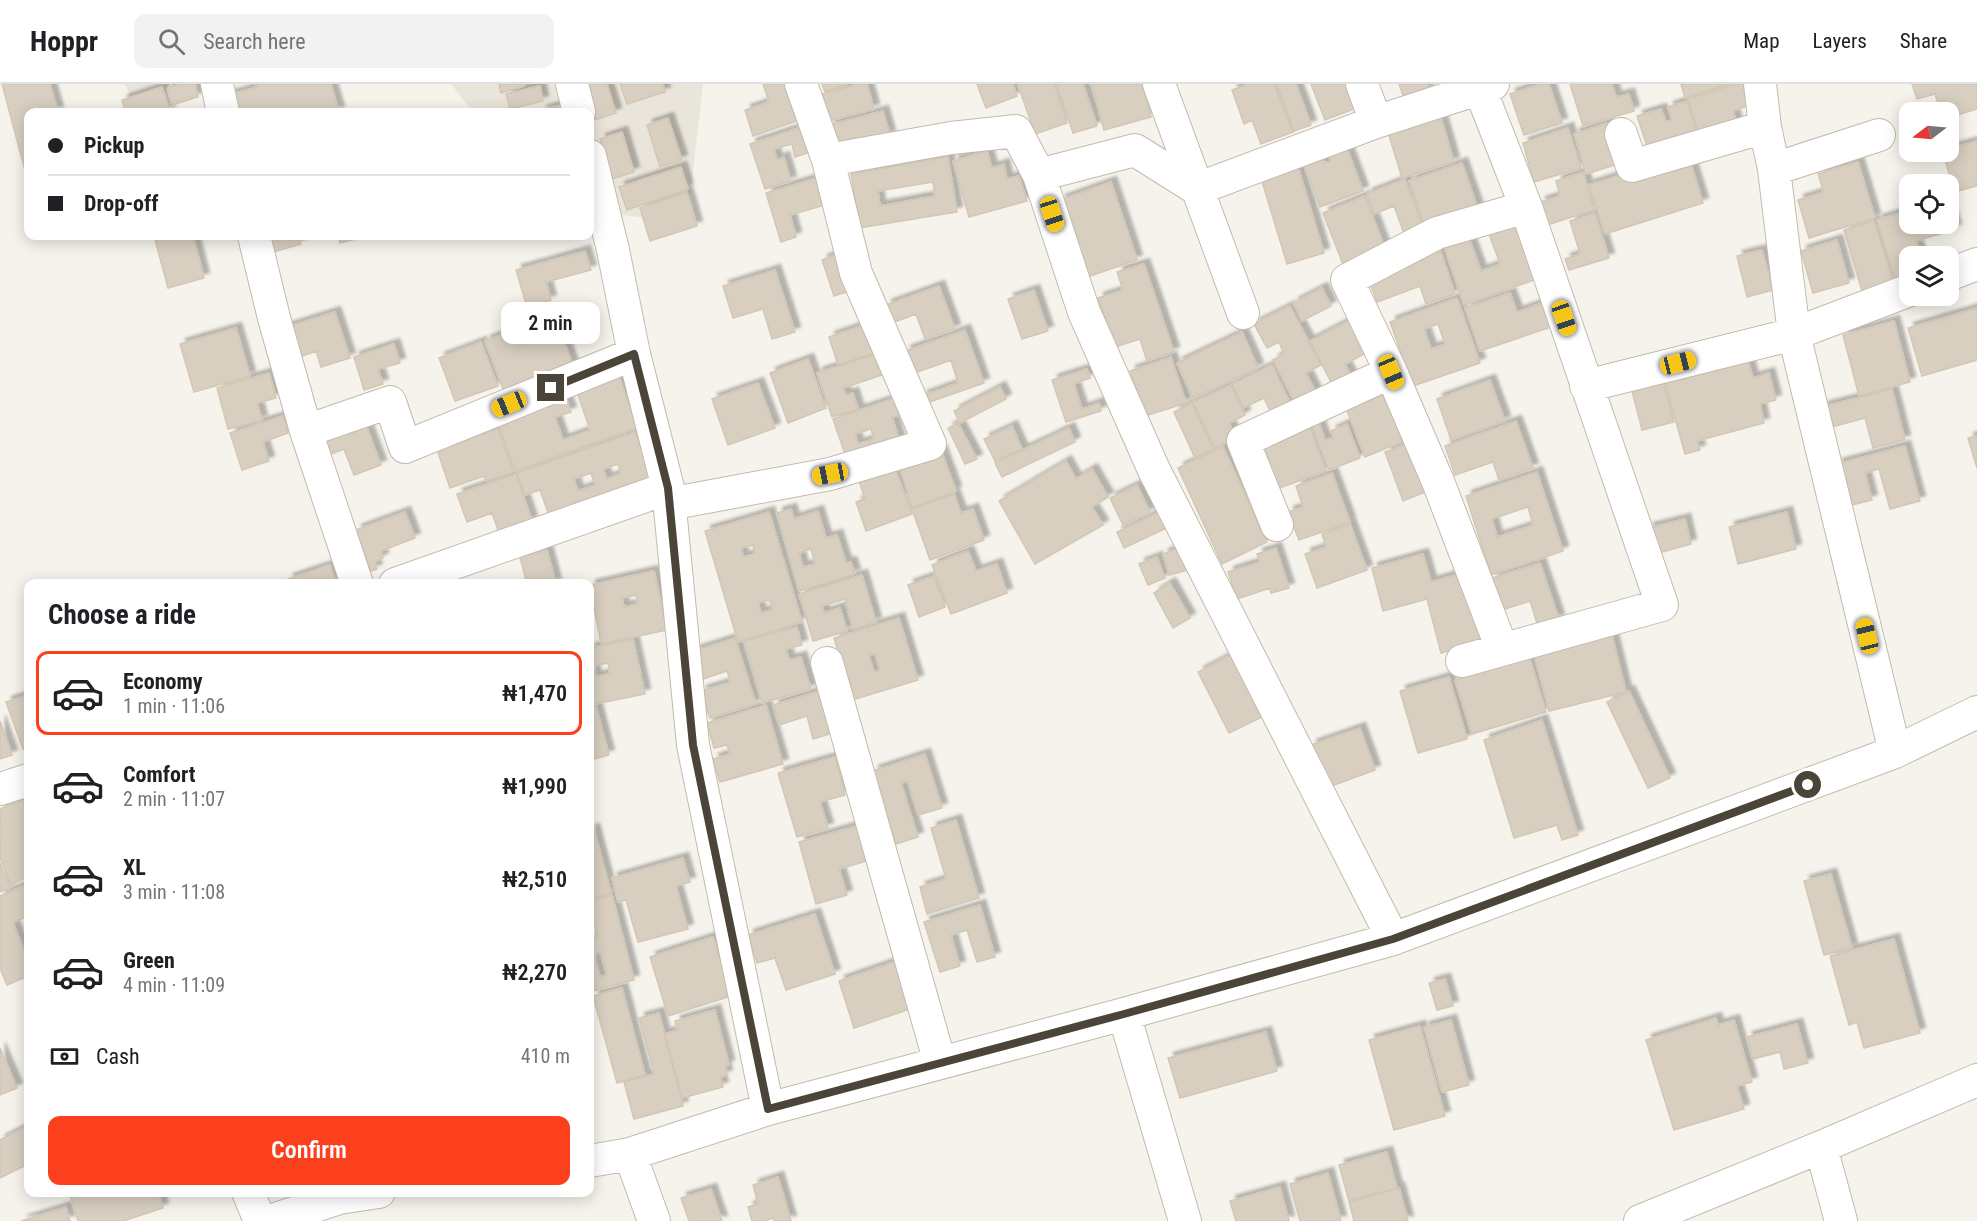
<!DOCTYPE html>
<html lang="en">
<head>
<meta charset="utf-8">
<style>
	:root { --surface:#fff; --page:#f2f2f2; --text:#202124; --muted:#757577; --line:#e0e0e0; --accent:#fc3f1d }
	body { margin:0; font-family:"Roboto Condensed",sans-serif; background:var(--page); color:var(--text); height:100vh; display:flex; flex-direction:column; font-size:22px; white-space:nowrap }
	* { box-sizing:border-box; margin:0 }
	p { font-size:20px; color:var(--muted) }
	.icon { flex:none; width:33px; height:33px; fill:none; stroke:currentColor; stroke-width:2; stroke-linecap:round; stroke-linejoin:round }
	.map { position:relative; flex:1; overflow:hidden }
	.panel { position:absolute; left:24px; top:495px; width:570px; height:618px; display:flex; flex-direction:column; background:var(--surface); border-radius:12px; box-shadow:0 3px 15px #0003 }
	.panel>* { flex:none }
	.banner { position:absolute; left:24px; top:24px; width:570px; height:132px; border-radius:12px; box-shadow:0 3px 15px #0003; display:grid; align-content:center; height:132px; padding:0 24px; background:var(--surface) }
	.needle { width:39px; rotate:254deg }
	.fabs { position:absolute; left:1899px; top:18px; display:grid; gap:12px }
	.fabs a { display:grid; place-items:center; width:60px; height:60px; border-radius:12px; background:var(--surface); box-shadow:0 3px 15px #0003; font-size:30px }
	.end { position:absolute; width:27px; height:27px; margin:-14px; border:8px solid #4b4439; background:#fff; box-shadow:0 0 0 3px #fff }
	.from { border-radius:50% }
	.bubble { position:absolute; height:42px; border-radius:12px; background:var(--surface); box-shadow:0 3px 15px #0003; font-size:20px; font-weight:600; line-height:42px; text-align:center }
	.car { position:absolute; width:18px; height:36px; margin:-18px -9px; border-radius:8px; box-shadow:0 0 4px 2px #0007; background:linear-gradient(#f5c518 24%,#345 0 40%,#f5c518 0 76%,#345 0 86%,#f5c518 0) }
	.banner b { display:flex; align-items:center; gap:21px; height:57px; font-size:22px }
	.banner b+b { border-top:2px solid var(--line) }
	.banner i { width:15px; height:15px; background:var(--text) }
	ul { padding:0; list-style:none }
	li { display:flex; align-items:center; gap:18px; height:84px; margin:0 12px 9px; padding:0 12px; border:3px solid transparent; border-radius:12px }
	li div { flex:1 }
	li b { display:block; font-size:22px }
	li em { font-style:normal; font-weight:600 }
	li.on { border-color:var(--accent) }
	li>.icon { width:54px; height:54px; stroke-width:1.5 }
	h2 { padding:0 24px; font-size:27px; line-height:72px }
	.pay { display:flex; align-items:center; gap:15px; height:66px; padding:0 24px; font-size:22px }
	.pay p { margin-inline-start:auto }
	.button { display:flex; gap:12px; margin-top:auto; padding:12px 24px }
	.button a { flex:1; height:69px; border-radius:12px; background:var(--accent); color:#fff; font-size:24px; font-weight:600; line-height:69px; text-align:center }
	header { display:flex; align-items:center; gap:36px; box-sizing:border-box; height:84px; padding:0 30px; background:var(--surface); border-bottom:2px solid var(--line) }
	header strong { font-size:28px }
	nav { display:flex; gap:33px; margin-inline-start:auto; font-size:21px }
	.search { width:420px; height:54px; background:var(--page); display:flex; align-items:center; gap:15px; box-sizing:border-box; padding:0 21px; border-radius:12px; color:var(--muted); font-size:22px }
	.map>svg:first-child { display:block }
	.residential { fill:#eae5da }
	.building { fill:#d8cfc1; stroke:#d3c7b4; stroke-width:1.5; fill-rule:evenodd; filter:url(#shadow) }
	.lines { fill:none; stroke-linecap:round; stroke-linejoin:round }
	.minor-casing { stroke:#c2bbae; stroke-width:34 }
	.minor { stroke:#fff; stroke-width:32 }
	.route { stroke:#4b4439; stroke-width:8 }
</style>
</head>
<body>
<header>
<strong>Hoppr</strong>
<div class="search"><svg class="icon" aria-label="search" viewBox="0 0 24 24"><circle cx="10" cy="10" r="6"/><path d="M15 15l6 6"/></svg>Search here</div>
<nav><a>Map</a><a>Layers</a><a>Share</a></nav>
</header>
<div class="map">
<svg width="1977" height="1137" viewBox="0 0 1977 1137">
	<defs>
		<filter id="shadow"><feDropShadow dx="5.5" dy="-5.5" stdDeviation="1.5" flood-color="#0004"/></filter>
	</defs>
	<rect width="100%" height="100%" fill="#f6f3ec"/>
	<path class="residential" d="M125 0H180L135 22Z
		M451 0H703L687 139 590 127V28H473Z"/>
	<path class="building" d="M2 0H50L58 28H28V90H26Z
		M181 0H195L198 13 172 21 167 4Z
		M256 0H331L339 28H229L225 12 257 3Z
		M499 0H523L524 2 501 9Z
		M583 0H607L616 29 594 36Z
		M620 0H663L665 8 627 20Z
		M763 0H793L805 34 753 52 745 26 769 18Z
		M822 0H847L825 8Z
		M859 0H867L874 25 829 37 822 10Z
		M977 0H1013L1017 12 986 24Z
		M1022 0H1054L1067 39 1035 50 1018 1Z
		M1061 0H1083L1097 42 1073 49 1057 1Z
		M1092 0H1142L1151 33 1104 46Z
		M1249 0H1274L1293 48 1261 60 1252 36 1244 40 1232 6Z
		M1277 0H1296L1311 41 1294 47Z
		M1311 0H1350L1359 23 1325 36Z
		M1399 0H1427L1429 6 1404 14Z
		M1541 0H1549L1562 39 1524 51 1510 10Z
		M1570 0H1612L1616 13 1629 10 1634 27 1583 42Z
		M1681 0H1729L1685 14Z
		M1736 0H1750L1756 19 1733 27 1738 43 1700 55 1688 15Z
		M1912 0H1977V25L1948 34V28H1941L1935 10 1917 15Z
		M540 2 543 17 510 25 506 10Z
		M162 3 170 28H125L122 16Z
		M1687 17 1699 55 1650 71 1637 32 1661 25 1666 38 1672 36 1668 23Z
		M569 19 572 28H542L541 27Z
		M883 27 890 52 836 67 829 41Z
		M1440 30 1454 78 1402 94 1387 45Z
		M668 34 682 76 660 83 647 41Z
		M1608 39 1621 79 1586 90 1574 50Z
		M802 43 810 68 795 73 792 60 774 65 777 76 784 73 791 97 765 105 750 60Z
		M1568 44 1581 84 1534 98 1523 59Z
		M622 48 634 88 612 95 600 55Z
		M1977 57V102L1954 108 1943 68H1948V65Z
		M1346 62 1363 107 1320 123 1303 79 1322 71 1325 79 1331 77 1328 69Z
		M987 67 992 84 1004 80 1007 95 1019 92 1027 117 969 133 953 77Z
		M1688 70 1703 119 1605 150 1589 101Z
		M948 73 957 128 860 144 851 90ZM933 98 935 112 880 122 878 107Z
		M1858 78 1875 134 1809 154 1798 116 1824 108 1818 90Z
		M1462 79 1478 125 1425 143 1409 97Z
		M681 83 688 105 627 126 619 103Z
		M1298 83 1324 169 1287 180 1261 94Z
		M1583 88 1594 126 1547 141 1540 118 1560 112 1556 97Z
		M817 94 825 121 790 131 796 153 781 158 766 109Z
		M1405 95 1424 145 1405 152 1394 122 1374 130 1367 110Z
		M1111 98 1137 176 1087 193 1060 116Z
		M687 108 697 142 650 157 640 124Z
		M1365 112 1386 167 1344 183 1323 129Z
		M1948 120 1956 145 1916 157 1921 172H1910V191L1895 195 1877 136 1910 126V140H1948Z
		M1595 129 1609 174 1569 186 1565 175 1580 170 1570 137Z
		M1517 137 1537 195 1464 221 1444 163 1469 154 1481 187 1500 180 1488 147Z
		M1874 137 1893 198 1862 207 1844 146Z
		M154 152H193L204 194 168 204Z
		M265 152H298L301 160 270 169Z
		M338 152H367L340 159Z
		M1837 156 1849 199 1813 209 1801 167Z
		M1440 165 1455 210 1426 220 1420 202 1377 218 1367 191Z
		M1762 166 1773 206 1747 213 1737 172Z
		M585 167 591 186 546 198 551 216 527 223 516 186Z
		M841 169 853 206 834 212 822 176Z
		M1144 180 1174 268 1147 277 1140 255 1115 263 1098 214 1123 206 1117 188Z
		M775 186 795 248 772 255 763 225 733 234 723 202Z
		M939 202 955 245 925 255 916 230 892 239 886 221Z
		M1322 204 1331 222 1302 237 1293 219Z
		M1034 206 1048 247 1022 255 1008 215Z
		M1510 209 1517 228 1545 218 1554 242 1480 267 1465 224Z
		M1457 214 1480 279 1413 302 1390 238ZM1438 240 1445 260 1431 265 1424 245Z
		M1290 222 1321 281 1306 289 1316 309 1295 319 1273 276 1284 270 1279 258 1267 264 1254 240Z
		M1977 224V276L1922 292 1908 244Z
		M335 228 350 274 321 283 316 267 294 275 284 244Z
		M554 231 575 287 506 313 485 257Z
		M1354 234 1370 267 1345 280 1352 294 1334 304 1310 257Z
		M1894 237 1910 298 1859 312 1843 251Z
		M867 240 877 268 838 281 829 253Z
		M236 244 250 292 194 308 180 260Z
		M965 246 984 299 924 320 922 312 958 299 951 276 912 290 905 267Z
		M1242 248 1258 284 1193 314 1177 279Z
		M481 258 498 302 455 317 439 274Z
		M394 260 400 279 378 285 383 300 364 306 354 273Z
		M881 268 888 289 843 304 846 311 853 309 858 325 832 333 817 289Z
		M1171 273 1186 319 1145 332 1130 287Z
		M808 275 826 324 788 339 770 289Z
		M1748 277 1753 294 1769 289 1776 316 1760 320 1764 339 1697 357 1700 366 1685 370 1664 295 1680 291 1681 296Z
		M1272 281 1291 321 1272 331 1264 314 1243 324 1232 300Z
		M1087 285 1090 294 1074 300 1082 325 1099 319 1101 327 1066 338 1052 296Z
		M269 289 276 314 257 319 262 336 228 345 217 304Z
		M619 293 637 344 515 387 497 335 565 311 571 328 555 333 563 356 590 346 577 308Z
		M1490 296 1505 337 1451 356 1437 315Z
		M758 299 775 344 728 361 712 315Z
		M1663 299 1674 338 1642 346 1632 307Z
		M1231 301 1245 331 1229 339 1236 354 1215 364 1193 318Z
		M1000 303 1006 315 960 339 954 327Z
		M1892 305 1905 356 1873 364 1865 334 1828 344 1822 323Z
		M1387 308 1406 356 1365 373 1346 324Z
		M896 314 902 330 892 333 900 358 847 376 833 335ZM871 345 874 355 858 360 855 350Z
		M1192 319 1213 365 1195 374 1174 328Z
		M283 332 288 349 263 358 269 377 242 386 230 349Z
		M364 336 381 381 354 391 344 365 326 372 319 353Z
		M1516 337 1533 384 1499 396 1493 378 1455 391 1445 362Z
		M958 339 977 375 965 380 948 344Z
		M1319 340 1325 356 1333 353 1331 347 1347 340 1360 374 1329 386 1312 342Z
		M1012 342 1022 365 995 377 984 355Z
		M1069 344 1075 358 1002 393 995 379Z
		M1310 344 1326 387 1274 406 1259 363Z
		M498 345 513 388 486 397 484 392 450 404 437 366Z
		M635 348 653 398 550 434 540 406 525 411 517 389ZM618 380 621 389 607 395 603 385ZM591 389 595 401 578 407 574 395Z
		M1977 352V384L1968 354Z
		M1407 360 1425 408 1403 417 1385 368Z
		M1905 362 1920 417 1890 425 1879 385 1865 389 1872 416 1848 422 1837 380Z
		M1223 363 1267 458 1222 480 1178 384Z
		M941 366 956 407 912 424 907 410 908 409 899 382Z
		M1066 377 1076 395 1092 385 1108 413 1092 423 1103 441 1035 480 999 417Z
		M895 384 912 430 866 447 856 418 865 415 859 397Z
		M1537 388 1563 467 1491 491 1466 412ZM1528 423 1533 441 1497 453 1492 435Z
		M1332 389 1350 438 1299 456 1288 428 1303 423 1296 402Z
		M516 390 532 437 499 449 492 429 467 438 457 410Z
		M1137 401 1150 428 1123 441 1110 414Z
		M954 410 961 429 973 425 984 456 930 476 912 425Z
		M791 425 794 435 818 427 826 454 837 451 846 479 851 478 855 490 799 507 777 429ZM811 465 815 480 803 483 799 469Z
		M1164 426 1171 442 1124 464 1117 448Z
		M405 428 415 454 381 467 383 474 374 478 377 485 371 487 356 446Z
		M769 428 802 538 738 558 705 447ZM753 461 755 470 743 473 741 464ZM769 516 773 525 761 529 758 519Z
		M1787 428 1796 465 1738 480 1729 443Z
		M1685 435 1691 460 1655 470 1648 444Z
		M1350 440 1367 486 1317 504 1305 470 1326 463 1322 450Z
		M1180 464 1188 486 1169 491 1163 470Z
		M1276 464 1289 504 1271 509 1270 504 1237 515 1228 488 1260 478 1257 470Z
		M547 466 556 500H527L520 473Z
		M968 467 976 487 997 480 1007 509 951 530 932 481Z
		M1423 470 1431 498 1466 488 1485 557 1441 569 1427 515 1383 527 1372 484Z
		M1157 473 1165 494 1148 501 1139 480Z
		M1540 479 1559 535 1538 542 1530 517 1502 526 1492 494Z
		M330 481 336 500H289L288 495Z
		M654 487 667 546 601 560 590 501ZM636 511 638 520 624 523 622 514Z
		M862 491 876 538 853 545 845 515 822 522 824 529 840 524 847 547 813 557 799 510Z
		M934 492 945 523 919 533 908 501Z
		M1170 499 1190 534 1173 544 1154 509Z
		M899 534 918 596 852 616 834 554ZM875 569 880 586 874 588 869 572Z
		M797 543 802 561 786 565 789 576 801 573 811 605 762 619 744 557Z
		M1612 551 1626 608 1549 627 1534 571Z
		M735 554 756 620 710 634 701 607 731 598 727 587 703 595 694 567Z
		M633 555 645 610 590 621V564ZM608 579 610 589 596 593 593 582Z
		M1231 571 1262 633 1229 649 1198 588Z
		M1529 572 1546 628 1472 650 1455 596Z
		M1449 593 1467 655 1418 669 1400 607Z
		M820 607 833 649 813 655 807 632 779 641 773 621Z
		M1629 607 1670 694 1648 704 1607 618Z
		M28 611V663L23 665 6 618Z
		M766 621 783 680 720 698 713 675 730 670 727 661 714 664 707 639Z
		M596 622 609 671 590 676V623Z
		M1542 636 1578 751 1562 756 1557 741 1514 754 1484 656Z
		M0 637 12 671 0 675Z
		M1360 644 1375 686 1326 704 1311 661Z
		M925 670 942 724 918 731 908 697 901 699 918 753 896 760 873 687Z
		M835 673 845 711 820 718 828 744 797 753 778 689Z
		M28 714V793L11 800 0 773 1 751 0 725Z
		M956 736 979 814 927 830 920 803 946 795 931 744Z
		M857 742 867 777 839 785 847 811 816 820 799 758Z
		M594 745 611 809 590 815V746Z
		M683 774 690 798 676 802 688 845 638 858 626 816 618 818 612 794Z
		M0 778 10 804 0 808Z
		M1831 790 1852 864 1824 871 1804 797Z
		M28 800V832L13 839 28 877V892L7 901 0 884V812Z
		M612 811 634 896 593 907 590 896V851L591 855 598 853 591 828H590V817ZM601 868 607 891 600 893 594 870Z
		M980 821 995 873 977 878 967 846 951 851 960 882 940 888 924 838Z
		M815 830 835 890 786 906 775 874 757 879 748 851Z
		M713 853 731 912 668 932 650 873Z
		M1894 855 1920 949 1864 964 1857 938 1849 941 1830 872Z
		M897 877 913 924 854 944 839 897Z
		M1445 895 1453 922 1437 926 1429 899Z
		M622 904 645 991 617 999 593 912Z
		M715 926 729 981 725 982 727 991 720 993 723 1003 682 1014 665 950 677 946 675 937Z
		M659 929 683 1022 634 1035 624 998 654 990 639 934Z
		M1716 934 1718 941 1734 936 1752 998 1737 1002 1744 1025 1674 1046 1646 956Z
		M1451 936 1469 1001 1442 1008 1424 943Z
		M1797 940 1808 979 1784 985 1780 968 1753 975 1747 953Z
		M1420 942 1445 1032 1394 1046 1369 956Z
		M1266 948 1277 987 1180 1014 1168 974Z
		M0 964 17 1004 0 1011Z
		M26 1043 28 1049V1080L0 1094V1056Z
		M1387 1068 1397 1104 1349 1117 1339 1081Z
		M1328 1089 1341 1137H1300L1290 1100Z
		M778 1093 791 1137H774L773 1134 764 1137H752L748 1123 758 1120 753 1101Z
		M1280 1103 1289 1137H1236L1230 1117Z
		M1399 1104 1408 1137H1354L1349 1118Z
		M711 1105 722 1137H689L681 1114Z
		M79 1108H158L163 1124 123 1137H78L70 1111Z
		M66 1123 70 1137H21Z"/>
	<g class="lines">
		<defs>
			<path id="minor" d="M217 0 223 28
				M572 0 579 28
				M1159 0 1243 229
				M1362 0 1376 38
				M1760 0 1765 43 1774 85 1794 250 1895 668
				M1621 50 1632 82 1765 43
				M590 72 613 166 634 270 668 404 693 661 768 1025
				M828 76 951 54 1016 47 1039 91 1084 228 1154 386 1393 855
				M1774 85 1879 51
				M1039 91 1135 66 1197 105 1376 38 1493 0
				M254 152 274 234 306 347 357 500
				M1948 191 1977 180
				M1586 302 1794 250 1910 206
				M306 347 390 318 405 363 634 270
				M669 420 830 390 930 360 856 189 828 76 801 0
				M1277 441 1243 357 1391 288
				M395 500 668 404
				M1502 565 1439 400 1391 288 1347 196 1437 149 1526 123
				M1462 577 1662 521 1526 123 1478 0
				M827 579 940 979
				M0 705 28 696
				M1124 930 1185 1137
				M1821 1063 1841 1137
				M630 1070 654 1137
				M590 1077 630 1070 768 1025 1124 930 1393 855 1895 668 1977 628
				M248 1108 260 1137
				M270 1137 339 1114 379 1108
				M1640 1137 1821 1063 1977 996"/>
		</defs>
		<use href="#minor" class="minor-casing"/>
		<use href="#minor" class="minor"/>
	</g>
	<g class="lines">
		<path class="route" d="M551 304 634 270 668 404 693 661 768 1025 1124 930 1393 855 1808 701"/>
	</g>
</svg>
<div class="fabs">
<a><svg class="needle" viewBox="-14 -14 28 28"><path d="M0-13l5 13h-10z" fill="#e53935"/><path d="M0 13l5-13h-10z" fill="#757577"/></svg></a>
<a><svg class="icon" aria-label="locate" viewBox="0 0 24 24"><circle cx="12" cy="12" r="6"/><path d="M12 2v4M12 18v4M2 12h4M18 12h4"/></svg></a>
<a><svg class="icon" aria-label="layers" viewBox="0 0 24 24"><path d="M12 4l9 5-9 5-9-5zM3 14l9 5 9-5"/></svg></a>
</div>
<i class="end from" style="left:1808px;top:701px"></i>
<i class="end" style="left:551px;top:304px"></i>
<div class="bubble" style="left:501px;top:218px;width:99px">2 min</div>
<i class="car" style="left:1052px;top:130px;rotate:162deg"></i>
<i class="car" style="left:1564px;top:234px;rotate:161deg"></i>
<i class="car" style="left:1678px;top:279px;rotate:76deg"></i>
<i class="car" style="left:1391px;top:288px;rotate:157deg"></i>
<i class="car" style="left:509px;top:320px;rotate:248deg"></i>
<i class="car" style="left:830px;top:390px;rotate:259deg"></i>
<i class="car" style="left:1867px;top:552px;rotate:346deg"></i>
<div class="banner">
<b><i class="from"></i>Pickup</b>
<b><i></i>Drop-off</b>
</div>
<section class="panel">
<h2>Choose a ride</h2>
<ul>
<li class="on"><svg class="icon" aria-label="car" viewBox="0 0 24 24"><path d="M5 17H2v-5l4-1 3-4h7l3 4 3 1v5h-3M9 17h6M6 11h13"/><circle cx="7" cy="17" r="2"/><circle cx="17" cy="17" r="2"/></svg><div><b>Economy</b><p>1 min · 11:06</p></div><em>₦1,470</em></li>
<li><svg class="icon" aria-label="car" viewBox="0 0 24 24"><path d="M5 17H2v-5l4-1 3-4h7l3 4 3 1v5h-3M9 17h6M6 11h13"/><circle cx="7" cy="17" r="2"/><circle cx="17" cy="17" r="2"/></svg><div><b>Comfort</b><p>2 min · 11:07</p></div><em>₦1,990</em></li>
<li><svg class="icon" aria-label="car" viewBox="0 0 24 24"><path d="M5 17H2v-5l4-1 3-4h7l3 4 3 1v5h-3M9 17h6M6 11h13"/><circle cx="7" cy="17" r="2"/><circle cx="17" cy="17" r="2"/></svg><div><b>XL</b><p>3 min · 11:08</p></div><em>₦2,510</em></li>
<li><svg class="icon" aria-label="car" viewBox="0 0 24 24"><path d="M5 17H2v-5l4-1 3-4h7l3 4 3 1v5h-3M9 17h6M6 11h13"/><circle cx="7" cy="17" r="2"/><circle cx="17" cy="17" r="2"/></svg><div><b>Green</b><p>4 min · 11:09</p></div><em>₦2,270</em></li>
</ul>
<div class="pay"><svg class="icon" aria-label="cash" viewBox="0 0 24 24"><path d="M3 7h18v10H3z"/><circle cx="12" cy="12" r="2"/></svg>Cash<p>410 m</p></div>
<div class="button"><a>Confirm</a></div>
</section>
</div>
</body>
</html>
